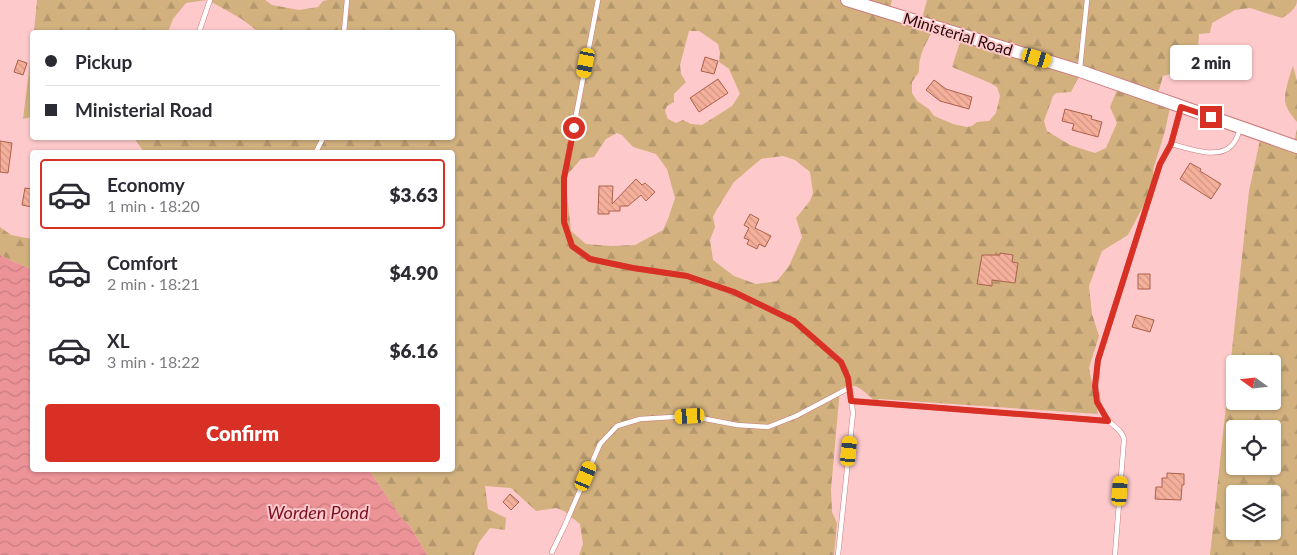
<!DOCTYPE html>
<html lang="en">
<head>
<meta charset="utf-8">
<style>
	:root { --surface:#fff; --page:#f2f2f3; --text:#2b2b33; --muted:#7c7c81; --line:#e1e1e2; --accent:#d93025 }
	body { margin:0; font-family:Lato,sans-serif; background:var(--page); color:var(--text); height:100vh; display:flex; flex-direction:column; font-size:19px; white-space:nowrap }
	* { box-sizing:border-box; margin:0 }
	p { font-size:16px; color:var(--muted) }
	.icon { flex:none; width:28px; height:28px; fill:none; stroke:currentColor; stroke-width:2; stroke-linecap:round; stroke-linejoin:round }
	.map { position:relative; flex:1; overflow:hidden }
	.sheet { position:absolute; left:30px; top:150px; width:425px; height:322px; display:flex; flex-direction:column; background:var(--surface); border-radius:5px; box-shadow:0 1px 4px #0004 }
	.sheet>* { flex:none }
	.top-card { position:absolute; left:30px; top:30px; width:425px; height:110px; border-radius:5px; box-shadow:0 1px 4px #0004; display:grid; align-content:center; height:110px; padding:0 15px; background:var(--surface) }
	.needle { width:32px; rotate:285deg }
	.buttons { position:absolute; left:1226px; top:355px; display:grid; gap:10px }
	.buttons a { display:grid; place-items:center; width:55px; height:55px; border-radius:5px; background:var(--surface); box-shadow:0 1px 4px #0004; font-size:25px }
	.end { position:absolute; width:22px; height:22px; margin:-11px; border:6px solid #d93025; background:#fff; box-shadow:0 0 0 2px #fff }
	.from { border-radius:50% }
	.bubble { position:absolute; height:35px; border-radius:5px; background:var(--surface); box-shadow:0 1px 4px #0004; font-size:16px; font-weight:800; line-height:35px; text-align:center }
	.car { position:absolute; width:15px; height:30px; margin:-15px -8px; border-radius:6px; box-shadow:0 0 4px 1px #0007; background:linear-gradient(#f5c518 24%,#345 0 40%,#f5c518 0 76%,#345 0 86%,#f5c518 0) }
	.top-card b { display:flex; align-items:center; gap:18px; height:48px; font-size:19px }
	.top-card b+b { border-top:1px solid var(--line) }
	.top-card i { width:12px; height:12px; background:var(--text) }
	ul { padding:9px 0 0; list-style:none }
	li { display:flex; align-items:center; gap:15px; height:70px; margin:0 10px 8px; padding:0 5px; border:2px solid transparent; border-radius:5px }
	li div { flex:1 }
	li b { display:block; font-size:19px }
	li em { font-style:normal; font-weight:800 }
	li.on { border-color:var(--accent) }
	li>.icon { width:45px; height:45px; stroke-width:1.5 }
	.cta { display:flex; gap:10px; margin-top:auto; padding:10px 15px }
	.cta a { flex:1; height:58px; border-radius:5px; background:var(--accent); color:#fff; font-size:20px; font-weight:800; line-height:58px; text-align:center }
	.map>svg:first-child { display:block }
	.forest { fill:url(#forest-firs); fill-rule:evenodd }
	.water { fill:url(#water-waves) }
	.building { fill:url(#building-back-hatch); stroke:#aa614c }
	.lines { fill:none; stroke-linecap:round; stroke-linejoin:round }
	.service-casing { stroke:#cb7b7e; stroke-width:5.5 }
	.secondary-casing { stroke:#cb7b7e; stroke-width:14 }
	.service { stroke:#fff; stroke-width:4.5 }
	.secondary { stroke:#fff; stroke-width:12 }
	.route { stroke:#d93025; stroke-width:6 }
	.labels { text-anchor:middle; stroke-width:4; stroke-linejoin:round; paint-order:stroke }
	.street-label { font-size:16px; fill:#26090c; stroke:#fec9ca }
	.water-label { font-size:18px; font-style:italic; fill:#790e24; stroke:#fec9ca }
</style>
</head>
<body>
<div class="map">
<svg width="1297" height="555" viewBox="0 0 1297 555">
	<defs>
		<pattern id="forest-firs" width="22" height="20" patternUnits="userSpaceOnUse" patternTransform="scale(1.25)"><rect width="22" height="20" fill="#d2b17f"/><path d="M5 1l3.5 6h-7zM16 11l3.5 6h-7z" fill="#b4976d"/></pattern>
		<pattern id="water-waves" width="16" height="10" patternUnits="userSpaceOnUse" patternTransform="scale(1.25)"><rect width="16" height="10" fill="#ec9397"/><path d="M0 5q4-4 8 0t8 0" fill="none" stroke="#ca7d81"/></pattern>
		<pattern id="building-back-hatch" width="6" height="6" patternUnits="userSpaceOnUse" patternTransform="scale(1.25)"><rect width="6" height="6" fill="#f5b09b"/><path d="M-1 5l2 2M0 0l6 6M5-1l2 2" fill="none" stroke="#d29684"/></pattern>
	</defs>
	<rect width="100%" height="100%" fill="#fec9ca"/>
	<path class="forest" d="M37 0H207L186 3 173 19 168 32H34Z
		M208 0H265L272 5 299 10 318 7 323 1 328 0H892L889 12 921 22 927 0H1297C1297 9 1288 14 1282 18L1250 8 1235 10 1212 23 1210 33 1199 34C1197 67 1195 68 1163 76L1157 97 1171 103 1165 131 1153 170 1155 184 1128 235 1102 251 1089 286 1092 314 1099 336 1089 368 1098 414 879 399 876 402C864 392 855 379 840 389L831 489 832 512 837 523 834 555H579L583 544 580 524 564 511 556 508 536 511 511 488 485 486 488 509 506 518 505 530 490 528 479 542 474 555H427L410 526 402 519 369 470H452V152H144L136 141V138H452V32H259L240 18ZM935 27 962 36 952 67 990 83 997 87 1000 96 996 113 989 121 977 122 972 126 967 127 953 124 934 116 929 109 917 101 912 93V82L919 72C918 55 927 41 935 27ZM689 31H699L718 44 720 53 719 62 729 69 740 94 732 106 702 125 691 124 683 120 676 123 668 119 665 111 667 106 674 102V94L686 82 681 74 680 65ZM1081 72 1119 85 1110 107 1117 123 1106 148 1095 153 1070 145 1047 131 1044 121 1053 96 1056 93 1071 92ZM617 133 622 135 633 147 656 154 667 169 675 198 668 219 663 230 635 245 611 246 586 244 571 231 566 184 568 174 581 159 594 157 606 139ZM783 156 795 160 810 172 813 193 810 201 796 218 802 237 789 266 777 281 756 284 734 276 713 260 710 240 715 227 713 217 717 209 734 182 761 159Z
		M32 46V117L23 119Z
		M1293 66 1297 81V122C1292 116 1286 109 1285 101 1284 93 1290 74 1293 66Z
		M1297 129V555H1210L1249 191 1261 135 1294 143ZM1235 364H1272V401H1235ZM1235 429H1272V466H1235ZM1235 494H1272V531H1235Z
		M0 227 11 235 32 239V270L0 255Z"/>
	<path class="water" d="M0 255 32 270V470H369L402 519 410 526 427 555H0Z"/>
	<path class="building" d="M705 57 718 61 714 74 701 71Z
		M18 60 27 63 23 75 14 72Z
		M718 79 728 93 699 112 690 98Z
		M934 80 946 89 972 97 969 109 940 101 926 90Z
		M1065 109 1092 116 1091 119 1102 122 1098 137 1072 130 1074 124 1062 121Z
		M0 141 12 143 8 173 0 172Z
		M1190 163 1201 169 1200 171 1221 184 1211 199 1180 179Z
		M636 179 642 185 645 183 655 192 646 201 641 195 628 206H620V211H609V214H598L599 186H613L612 204Z
		M25 188 32 189V207L22 205Z
		M750 214 759 219 755 228 771 236 765 247 759 244 757 249 747 244 749 240 744 238 749 228 744 225Z
		M1000 253 1013 255 1012 262 1018 263 1015 283 992 280V286L977 284 982 255H1000Z
		M1138 274H1150V289H1138Z
		M1136 315 1154 320 1150 332 1132 327Z
		M1167 473 1184 474V485H1182L1181 500 1155 499 1156 487H1162V478H1167Z
		M510 494 519 502 511 510 503 502Z"/>
	<g class="lines">
		<defs>
			<path id="service" d="M598 0 564 178V222L572 246 590 259 633 268 687 276 735 293 794 321 841 361 848 378 853 413 838 555
				M199 32 210 0
				M344 32 347 0
				M1080 68 1087 0
				M1171 144 1181 109
				M316 152 323 138
				M851 401 1108 421
				M552 552 565 525 600 444 617 426 640 419 690 416 737 425 768 427 796 416 849 388
				M1115 555 1124 439C1121 429 1116 429 1109 421 1092 403 1096 383 1098 360L1160 164 1171 144C1188 148 1217 160 1231 146 1236 142 1238 135 1240 129"/>
			<path id="secondary" d="M847 0 1080 71 1297 147"/>
		</defs>
		<use href="#service" class="service-casing"/>
		<use href="#secondary" class="secondary-casing"/>
		<use href="#service" class="service"/>
		<use href="#secondary" class="secondary"/>
	</g>
	<g class="lines">
		<path class="route" d="M574 128 564 178V222L572 246 590 259 633 268 687 276 734 292 794 321 841 362 848 378 851 401 1108 421 1097 402 1095 386 1098 360 1160 164 1171 144 1181 107 1211 117"/>
	</g>
	<g class="labels">
		<g class="street-label">
			<text transform="translate(958 34) rotate(17)" y="6">Ministerial Road</text>
		</g>
		<g class="water-label">
			<text x="318" y="519">Worden Pond</text>
		</g>
	</g>
</svg>
<div class="buttons">
<a><svg class="needle" viewBox="-14 -14 28 28"><path d="M0-13l5 13h-10z" fill="#e53935"/><path d="M0 13l5-13h-10z" fill="#7c7c81"/></svg></a>
<a><svg class="icon" aria-label="locate" viewBox="0 0 24 24"><circle cx="12" cy="12" r="6"/><path d="M12 2v4M12 18v4M2 12h4M18 12h4"/></svg></a>
<a><svg class="icon" aria-label="layers" viewBox="0 0 24 24"><path d="M12 4l9 5-9 5-9-5zM3 14l9 5 9-5"/></svg></a>
</div>
<i class="end from" style="left:574px;top:128px"></i>
<i class="end" style="left:1211px;top:117px"></i>
<div class="bubble" style="left:1170px;top:45px;width:82px">2 min</div>
<i class="car" style="left:1037px;top:58px;rotate:107deg"></i>
<i class="car" style="left:586px;top:63px;rotate:191deg"></i>
<i class="car" style="left:690px;top:416px;rotate:267deg"></i>
<i class="car" style="left:849px;top:451px;rotate:6deg"></i>
<i class="car" style="left:586px;top:476px;rotate:23deg"></i>
<i class="car" style="left:1120px;top:491px;rotate:4deg"></i>
<div class="top-card">
<b><i class="from"></i>Pickup</b>
<b><i></i>Ministerial Road</b>
</div>
<section class="sheet">
<ul>
<li class="on"><svg class="icon" aria-label="car" viewBox="0 0 24 24"><path d="M5 17H2v-5l4-1 3-4h7l3 4 3 1v5h-3M9 17h6M6 11h13"/><circle cx="7" cy="17" r="2"/><circle cx="17" cy="17" r="2"/></svg><div><b>Economy</b><p>1 min · 18:20</p></div><em>$3.63</em></li>
<li><svg class="icon" aria-label="car" viewBox="0 0 24 24"><path d="M5 17H2v-5l4-1 3-4h7l3 4 3 1v5h-3M9 17h6M6 11h13"/><circle cx="7" cy="17" r="2"/><circle cx="17" cy="17" r="2"/></svg><div><b>Comfort</b><p>2 min · 18:21</p></div><em>$4.90</em></li>
<li><svg class="icon" aria-label="car" viewBox="0 0 24 24"><path d="M5 17H2v-5l4-1 3-4h7l3 4 3 1v5h-3M9 17h6M6 11h13"/><circle cx="7" cy="17" r="2"/><circle cx="17" cy="17" r="2"/></svg><div><b>XL</b><p>3 min · 18:22</p></div><em>$6.16</em></li>
</ul>
<div class="cta"><a>Confirm</a></div>
</section>
</div>
</body>
</html>
